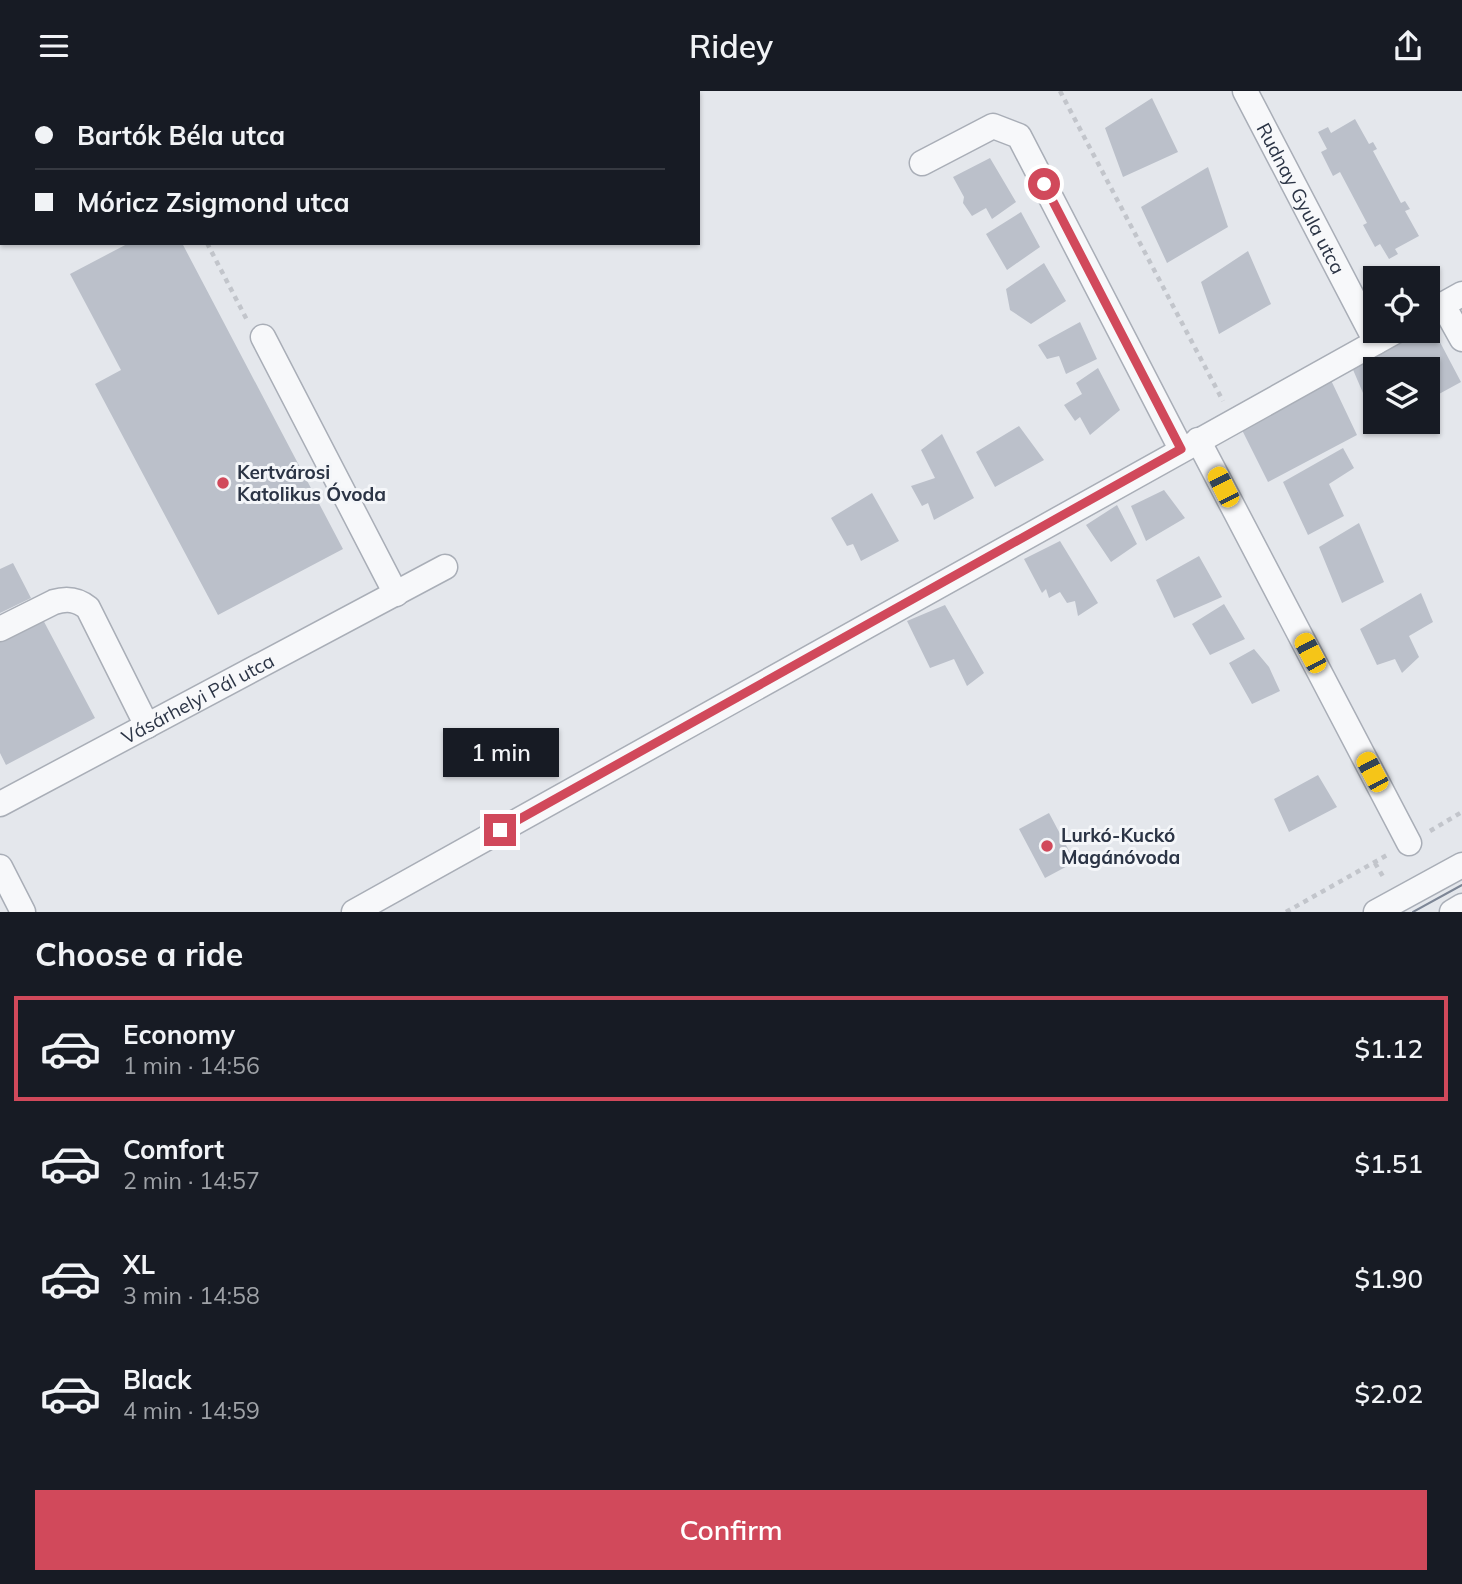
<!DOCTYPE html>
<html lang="en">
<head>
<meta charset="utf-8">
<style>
	:root { --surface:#171b24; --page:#242831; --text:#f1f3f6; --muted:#9ea1a6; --line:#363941; --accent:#d1495b }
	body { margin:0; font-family:Mulish,sans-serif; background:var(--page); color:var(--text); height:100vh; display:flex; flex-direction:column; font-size:26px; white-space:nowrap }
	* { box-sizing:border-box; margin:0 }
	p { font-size:23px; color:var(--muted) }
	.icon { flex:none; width:38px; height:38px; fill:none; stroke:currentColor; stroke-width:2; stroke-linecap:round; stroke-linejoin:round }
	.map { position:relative; height:821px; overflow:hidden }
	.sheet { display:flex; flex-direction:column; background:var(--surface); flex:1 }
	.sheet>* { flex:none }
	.guide { position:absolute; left:0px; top:0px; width:700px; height:154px; box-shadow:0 2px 5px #0004; display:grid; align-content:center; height:154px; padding:0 35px; background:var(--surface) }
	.controls { position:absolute; left:1363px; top:175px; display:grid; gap:14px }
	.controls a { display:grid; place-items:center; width:77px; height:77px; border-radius:0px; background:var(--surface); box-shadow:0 2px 5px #0004; font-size:35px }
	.end { position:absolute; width:32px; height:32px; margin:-16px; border:9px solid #d1495b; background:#fff; box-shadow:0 0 0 4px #fff }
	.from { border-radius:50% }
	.bubble { position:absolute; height:49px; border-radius:0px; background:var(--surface); box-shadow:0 2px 5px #0004; font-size:23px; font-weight:600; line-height:49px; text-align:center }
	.car { position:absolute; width:21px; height:42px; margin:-21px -10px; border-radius:9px; box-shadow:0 0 5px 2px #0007; background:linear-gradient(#f5c518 24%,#345 0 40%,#f5c518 0 76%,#345 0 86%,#f5c518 0) }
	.guide b { display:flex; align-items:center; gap:24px; height:66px; font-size:26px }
	.guide b+b { border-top:2px solid var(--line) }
	.guide i { width:18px; height:18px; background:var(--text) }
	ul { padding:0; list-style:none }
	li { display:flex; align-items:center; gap:21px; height:105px; margin:0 14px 10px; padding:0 21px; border:4px solid transparent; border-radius:0px }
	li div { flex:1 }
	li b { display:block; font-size:26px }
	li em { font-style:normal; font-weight:600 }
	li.on { border-color:var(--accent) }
	li>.icon { width:63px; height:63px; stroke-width:1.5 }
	h2 { padding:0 35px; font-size:32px; line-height:84px }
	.button { display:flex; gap:14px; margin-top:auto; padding:14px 35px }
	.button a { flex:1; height:80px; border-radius:0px; background:var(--accent); color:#fff; font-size:28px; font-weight:600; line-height:80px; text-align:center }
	header { display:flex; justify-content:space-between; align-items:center; height:91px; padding:0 35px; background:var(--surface); font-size:32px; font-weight:600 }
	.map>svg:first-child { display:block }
	.building { fill:#bbc0ca }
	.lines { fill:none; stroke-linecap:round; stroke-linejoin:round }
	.minor-casing { stroke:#a9aeb7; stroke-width:27 }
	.path { stroke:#c2c5cb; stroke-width:4.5; stroke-dasharray:5 5; stroke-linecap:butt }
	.minor { stroke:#f7f8fa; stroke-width:24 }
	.tram { stroke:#7d8696; stroke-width:2 }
	.route { stroke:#d1495b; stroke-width:9 }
	.poi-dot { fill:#d1495b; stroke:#f4f6f9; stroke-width:2.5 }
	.labels { text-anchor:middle; stroke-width:6; stroke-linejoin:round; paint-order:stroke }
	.street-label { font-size:19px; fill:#2b3445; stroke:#f4f6f9 }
	.poi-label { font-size:19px; font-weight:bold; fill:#2b3445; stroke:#f4f6f9; text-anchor:start }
</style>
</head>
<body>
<header><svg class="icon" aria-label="menu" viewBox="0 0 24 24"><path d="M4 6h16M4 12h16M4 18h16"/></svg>Ridey<svg class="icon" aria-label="share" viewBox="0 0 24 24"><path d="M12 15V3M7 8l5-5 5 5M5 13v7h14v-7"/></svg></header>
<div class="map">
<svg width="1462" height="821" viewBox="0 0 1462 821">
	<rect width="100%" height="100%" fill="#e4e7ec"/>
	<path class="building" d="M1152 7 1178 61 1123 86 1105 37Z
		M1355 28 1369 53 1373 51 1377 58 1373 60 1401 112 1405 110 1410 118 1405 120 1419 145 1395 158 1398 163 1389 168 1380 153 1375 156 1363 134 1367 132 1340 81 1333 85 1321 61 1327 58 1318 41 1328 36 1331 42Z
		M990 67 1016 111 992 128 986 117 972 125 963 112 964 106 953 86Z
		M1208 76 1228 136 1167 172 1141 116Z
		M1021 121 1040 156 1007 179 986 143Z
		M129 152H182L343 458 218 524 95 293 121 279 70 183Z
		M1248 160 1271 213 1219 243 1201 191Z
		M1044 172 1066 210 1031 233 1010 219 1006 198Z
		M1080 231 1097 268 1066 283 1059 265 1047 268 1038 254Z
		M1432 236 1461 291 1428 309V278H1376V331H1390L1378 337 1351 274Z
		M1098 277 1120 319 1090 344 1080 326 1075 330 1064 314 1082 303 1076 292Z
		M1329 285 1357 344 1268 391 1241 337Z
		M1019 335 1044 369 995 396 976 361Z
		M942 343 974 407 934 429 928 412 922 415 911 395 935 387 921 359Z
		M1343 357 1354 377 1329 393 1344 425 1308 444 1283 391Z
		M1164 399 1185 427 1146 450 1131 415Z
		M872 402 899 450 861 470 853 453 847 455 831 427Z
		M1117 414 1137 453 1111 471 1086 434Z
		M1359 432 1384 491 1342 512 1319 456Z
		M1060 450 1098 512 1078 525 1075 510 1067 512 1060 501 1049 507 1046 498 1042 502 1024 468Z
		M1199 465 1222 506 1174 527 1156 489Z
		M13 472 31 507 0 522V478Z
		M1421 502 1433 531 1409 545 1419 566 1402 582 1395 568 1377 574 1360 538Z
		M1224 513 1245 548 1210 564 1192 533Z
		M945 514 984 582 967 595 954 568 930 577 907 530Z
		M41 525 95 627 6 674 0 662V547Z
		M1254 558 1269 576 1280 600 1252 613 1229 572Z
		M1318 684 1337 716 1289 741 1274 708Z
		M1049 722 1075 771 1045 787 1019 738Z"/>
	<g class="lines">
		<defs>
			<g id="minor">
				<path id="s1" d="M1245 0 1376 251"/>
				<path d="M124 2 127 0"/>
				<path d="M0 70 2 69"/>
				<path d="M922 72 993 35 1019 45 1181 358"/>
				<path d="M1443 214 1462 248"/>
				<path d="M1428 222 1462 203"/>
				<path d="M263 246 396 503"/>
				<path d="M1198 349 1409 752"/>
				<path d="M0 538 54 511C67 507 77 508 88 517L147 635"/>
				<path id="s2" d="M0 713 445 476"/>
				<path d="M0 776 23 821"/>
				<path d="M354 821 1396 240"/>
				<path d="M1376 821 1462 774"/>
				<path d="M1452 821 1462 815"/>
			</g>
		</defs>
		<use href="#minor" class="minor-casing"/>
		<path class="path" d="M1060 0 1223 310
			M190 2 193 0
			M0 106 2 105
			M207 152 247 229
			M1430 740 1462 721
			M1375 772 1385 789
			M1286 821 1389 763"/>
		<use href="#minor" class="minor"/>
		<path class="tram" d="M1413 821 1462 794"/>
	</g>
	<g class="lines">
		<path class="route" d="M500 739 1181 358 1044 93"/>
	</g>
	<g class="poi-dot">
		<circle cx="223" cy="392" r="7"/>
		<circle cx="1047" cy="755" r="7"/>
	</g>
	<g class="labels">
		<g class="street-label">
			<text dy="7" stroke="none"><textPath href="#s1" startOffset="121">Rudnay Gyula utca</textPath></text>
			<text dy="7" stroke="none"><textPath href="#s2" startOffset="224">Vásárhelyi Pál utca</textPath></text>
		</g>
		<g class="poi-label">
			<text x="237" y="388">Kertvárosi<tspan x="237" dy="22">Katolikus Óvoda</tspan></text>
			<text x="1061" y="751">Lurkó-Kuckó<tspan x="1061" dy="22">Magánóvoda</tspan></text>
		</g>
	</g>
</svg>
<div class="controls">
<a><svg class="icon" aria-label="locate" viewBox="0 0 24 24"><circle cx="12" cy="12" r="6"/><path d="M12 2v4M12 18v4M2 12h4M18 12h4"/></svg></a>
<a><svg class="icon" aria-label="layers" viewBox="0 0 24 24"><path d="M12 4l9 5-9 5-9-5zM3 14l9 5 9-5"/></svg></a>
</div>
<i class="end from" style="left:1044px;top:93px"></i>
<i class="end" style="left:500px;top:739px"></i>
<div class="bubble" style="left:443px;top:637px;width:116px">1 min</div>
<i class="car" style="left:1223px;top:396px;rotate:333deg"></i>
<i class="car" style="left:1310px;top:562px;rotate:332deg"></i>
<i class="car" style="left:1372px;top:681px;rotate:332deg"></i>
<div class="guide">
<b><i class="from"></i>Bartók Béla utca</b>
<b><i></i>Móricz Zsigmond utca</b>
</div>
</div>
<section class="sheet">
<h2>Choose a ride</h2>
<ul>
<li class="on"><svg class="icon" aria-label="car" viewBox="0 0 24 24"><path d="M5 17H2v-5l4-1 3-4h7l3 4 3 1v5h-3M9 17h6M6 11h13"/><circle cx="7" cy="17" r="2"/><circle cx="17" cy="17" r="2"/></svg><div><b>Economy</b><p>1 min · 14:56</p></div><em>$1.12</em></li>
<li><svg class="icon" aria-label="car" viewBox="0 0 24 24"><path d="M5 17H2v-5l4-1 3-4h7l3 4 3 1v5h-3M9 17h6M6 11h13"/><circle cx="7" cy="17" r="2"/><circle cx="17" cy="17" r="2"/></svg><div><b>Comfort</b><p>2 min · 14:57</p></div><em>$1.51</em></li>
<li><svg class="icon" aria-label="car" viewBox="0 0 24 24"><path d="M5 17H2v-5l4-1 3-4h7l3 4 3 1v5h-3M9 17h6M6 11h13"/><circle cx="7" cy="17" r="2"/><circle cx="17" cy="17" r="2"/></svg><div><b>XL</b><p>3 min · 14:58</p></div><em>$1.90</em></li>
<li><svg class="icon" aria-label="car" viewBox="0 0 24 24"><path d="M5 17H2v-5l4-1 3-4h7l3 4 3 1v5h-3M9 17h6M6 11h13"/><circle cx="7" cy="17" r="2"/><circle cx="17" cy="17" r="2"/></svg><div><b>Black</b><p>4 min · 14:59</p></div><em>$2.02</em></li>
</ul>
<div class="button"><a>Confirm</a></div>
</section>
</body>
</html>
